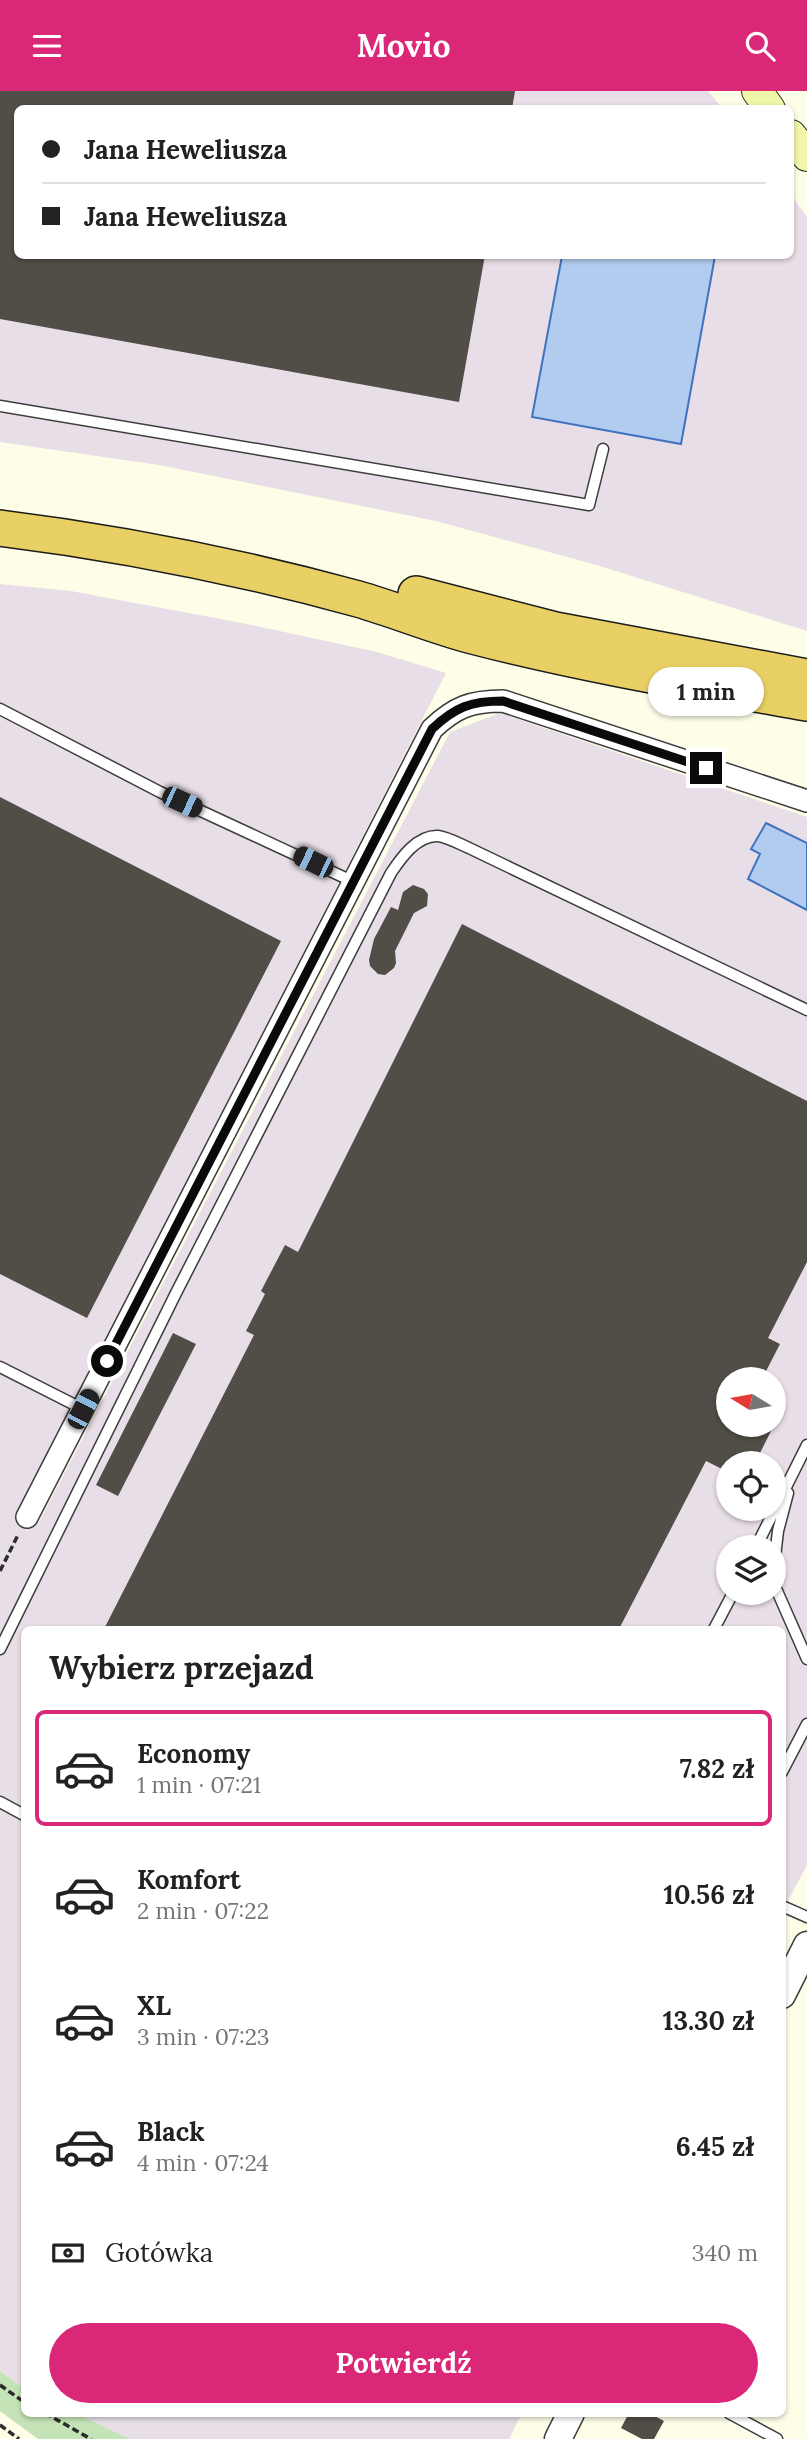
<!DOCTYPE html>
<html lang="pl">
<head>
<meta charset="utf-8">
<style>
	:root { --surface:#fff; --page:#f2f2f2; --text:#222; --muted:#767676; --line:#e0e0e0; --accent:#db2777 }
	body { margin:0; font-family:Lora,serif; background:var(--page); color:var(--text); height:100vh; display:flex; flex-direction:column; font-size:26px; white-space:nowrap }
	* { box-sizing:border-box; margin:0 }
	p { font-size:23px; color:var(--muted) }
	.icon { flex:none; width:38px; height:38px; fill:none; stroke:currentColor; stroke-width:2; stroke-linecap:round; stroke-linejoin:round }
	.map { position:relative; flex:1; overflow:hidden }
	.details { position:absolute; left:21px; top:1535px; width:765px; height:791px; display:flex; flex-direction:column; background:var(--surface); border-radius:10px; box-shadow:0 2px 5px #0004 }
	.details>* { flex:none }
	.guide { position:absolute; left:14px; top:14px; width:780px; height:154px; border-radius:10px; box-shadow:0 2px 5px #0004; display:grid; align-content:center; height:154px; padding:0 28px; background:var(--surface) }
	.needle { width:46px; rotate:281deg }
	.controls { position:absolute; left:716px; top:1276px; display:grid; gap:14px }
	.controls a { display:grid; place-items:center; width:70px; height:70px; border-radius:50%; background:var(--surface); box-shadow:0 2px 5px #0004; font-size:35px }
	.end { position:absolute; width:32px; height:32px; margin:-16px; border:9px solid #0a0a0a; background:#fff; box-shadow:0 0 0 4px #fff }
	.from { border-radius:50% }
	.bubble { position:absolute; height:49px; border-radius:24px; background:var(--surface); box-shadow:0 2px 5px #0004; font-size:23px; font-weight:800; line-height:49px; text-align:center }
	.car { position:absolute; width:21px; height:42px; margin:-21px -10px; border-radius:9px; box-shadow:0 0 5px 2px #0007; background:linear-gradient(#222 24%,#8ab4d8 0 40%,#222 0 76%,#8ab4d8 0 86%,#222 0) }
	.guide b { display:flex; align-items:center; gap:24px; height:66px; font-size:26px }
	.guide b+b { border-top:2px solid var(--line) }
	.guide i { width:18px; height:18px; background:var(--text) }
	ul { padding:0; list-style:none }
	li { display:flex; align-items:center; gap:21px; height:116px; margin:0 14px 10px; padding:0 14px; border:4px solid transparent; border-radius:10px }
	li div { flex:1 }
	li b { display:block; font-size:26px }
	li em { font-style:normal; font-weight:800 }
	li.current { border-color:var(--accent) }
	li>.icon { width:63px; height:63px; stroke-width:1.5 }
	h2 { padding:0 28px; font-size:32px; line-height:84px }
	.pay { display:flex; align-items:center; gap:18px; height:77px; padding:0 28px; font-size:26px }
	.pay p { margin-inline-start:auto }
	.primary-button { display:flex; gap:14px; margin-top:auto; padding:14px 28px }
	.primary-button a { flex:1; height:80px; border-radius:42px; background:var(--accent); color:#fff; font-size:28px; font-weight:800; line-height:80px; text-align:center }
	header { display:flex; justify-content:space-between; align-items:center; height:91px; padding:0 28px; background:var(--accent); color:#fff; font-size:32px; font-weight:800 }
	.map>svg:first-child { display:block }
	.industrial { fill:#e8dee7; fill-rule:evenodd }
	.green { fill:#c4e3b6 }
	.water { fill:#b2ccef; stroke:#4072bf; stroke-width:2 }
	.building { fill:#514d47 }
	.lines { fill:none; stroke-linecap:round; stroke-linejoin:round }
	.service-casing { stroke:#3d3d3d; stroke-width:13 }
	.minor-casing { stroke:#3d3d3d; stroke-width:24 }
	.tertiary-casing { stroke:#3d3d3d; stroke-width:29 }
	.secondary-casing { stroke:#2c2c2c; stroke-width:32 }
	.trunk-casing { stroke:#1b1b1b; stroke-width:38 }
	.path { stroke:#2c2c2c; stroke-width:3.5; stroke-dasharray:7 3.5; stroke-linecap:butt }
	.service { stroke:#fff; stroke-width:10 }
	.minor { stroke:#fff; stroke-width:21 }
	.tertiary { stroke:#fff; stroke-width:26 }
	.secondary { stroke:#f0f7a9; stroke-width:30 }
	.trunk { stroke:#e8d064; stroke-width:35 }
	.route { stroke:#0a0a0a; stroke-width:9 }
</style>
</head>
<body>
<header><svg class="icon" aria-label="menu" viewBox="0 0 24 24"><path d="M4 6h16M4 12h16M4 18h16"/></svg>Movio<svg class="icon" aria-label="search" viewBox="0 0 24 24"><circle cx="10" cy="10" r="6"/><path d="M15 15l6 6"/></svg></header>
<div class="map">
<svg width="807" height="2348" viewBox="0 0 807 2348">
	<rect width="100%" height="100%" fill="#fdfde8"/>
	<path class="industrial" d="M0 0H708L722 17 18 18V164H791V104L807 126V540L600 475 436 430 159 374 0 351Z
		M0 493 71 500 242 532 377 561 446 582 18 1421 39 1431 450 641 500 622 807 726V1774L782 1821V1538H24V2298L0 2280ZM728 1288H774V1334H728ZM728 1372H774V1418H728ZM728 1456H774V1502H728Z
		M76 2322H522L509 2348H130Z"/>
	<path class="green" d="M0 2280 24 2298V2322H76L130 2348H38L0 2320Z"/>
	<path class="water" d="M562 165H715L681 353 532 326Z
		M766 732 807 752V819L748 788 760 763 751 758Z"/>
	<path class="building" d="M0 0H515L512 18H18V164H485L459 311 0 228Z
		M0 706 281 850 87 1227 0 1183Z
		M413 794 424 798 428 803 427 815 414 822 395 860 396 872 394 877 385 884 378 883 370 875 369 869 374 848 391 816 398 819 403 801Z
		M462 833 807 1010V1171L768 1247 780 1253 762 1288H728V1334H774L755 1372H728V1381L706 1370 619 1538H104L254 1244 246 1240 265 1203 261 1200 285 1154 298 1161Z
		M173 1242 196 1253 118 1405 96 1394Z
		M629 2322H649L664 2330 654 2348H642L621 2337Z"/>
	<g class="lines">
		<defs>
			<path id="service" d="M0 315 589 414 603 358
				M0 618 160 701 354 791
				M0 1276 83 1318
				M756 1456 807 1354
				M774 1474 778 1440 788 1402
				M774 1493 807 1568
				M714 1538 733 1502
				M0 1558 176 1202 391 782C401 767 417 744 438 745 447 746 460 753 469 757L807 919
				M782 1681 807 1633
				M0 1711 24 1724
				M782 1815 807 1826
				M729 2322 777 2348"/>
			<path id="minor" d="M27 1426 432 638C455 616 471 610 503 610L807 710"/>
			<path id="tertiary" d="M782 1904 807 1854
				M558 2348 571 2322"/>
			<path id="secondary" d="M757 0 770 18
				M791 44 807 65"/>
			<path id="trunk" d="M0 437C121 452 241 476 358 508 396 519 432 534 469 544 580 573 694 592 807 612
				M416 503 555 539 807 586"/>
		</defs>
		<use href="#service" class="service-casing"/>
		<use href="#minor" class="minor-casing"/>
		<use href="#tertiary" class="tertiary-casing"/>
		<use href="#secondary" class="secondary-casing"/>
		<use href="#trunk" class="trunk-casing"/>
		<path class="path" d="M0 1480 18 1444
			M0 2294 24 2311
			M45 2322 91 2348
			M0 2334 19 2348"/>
		<use href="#service" class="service"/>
		<use href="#minor" class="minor"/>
		<use href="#tertiary" class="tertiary"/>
		<use href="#secondary" class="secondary"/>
		<use href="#trunk" class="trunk"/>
	</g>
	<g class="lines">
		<path class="route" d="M107 1270 432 638C455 616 471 610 503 610L706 677"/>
	</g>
</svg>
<div class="controls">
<a><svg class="needle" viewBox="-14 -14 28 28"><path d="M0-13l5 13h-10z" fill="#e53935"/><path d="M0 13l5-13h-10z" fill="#767676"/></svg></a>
<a><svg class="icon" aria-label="locate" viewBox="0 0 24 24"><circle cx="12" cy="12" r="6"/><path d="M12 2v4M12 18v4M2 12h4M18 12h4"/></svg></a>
<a><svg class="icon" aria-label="layers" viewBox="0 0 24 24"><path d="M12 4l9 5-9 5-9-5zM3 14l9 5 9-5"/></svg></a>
</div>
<i class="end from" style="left:107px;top:1270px"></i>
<i class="end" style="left:706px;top:677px"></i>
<div class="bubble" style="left:648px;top:576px;width:116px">1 min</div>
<i class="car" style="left:182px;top:711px;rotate:115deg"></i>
<i class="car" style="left:313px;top:771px;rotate:296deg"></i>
<i class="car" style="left:83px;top:1318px;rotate:28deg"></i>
<div class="guide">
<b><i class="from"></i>Jana Heweliusza</b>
<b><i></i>Jana Heweliusza</b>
</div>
<section class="details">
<h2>Wybierz przejazd</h2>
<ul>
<li class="current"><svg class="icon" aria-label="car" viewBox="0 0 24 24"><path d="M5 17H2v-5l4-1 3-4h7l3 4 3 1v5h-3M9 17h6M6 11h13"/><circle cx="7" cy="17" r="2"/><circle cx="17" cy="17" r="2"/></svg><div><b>Economy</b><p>1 min · 07:21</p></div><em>7.82 zł</em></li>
<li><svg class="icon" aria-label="car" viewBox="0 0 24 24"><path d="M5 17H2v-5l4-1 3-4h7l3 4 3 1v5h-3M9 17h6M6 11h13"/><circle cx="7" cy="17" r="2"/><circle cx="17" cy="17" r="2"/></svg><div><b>Komfort</b><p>2 min · 07:22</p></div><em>10.56 zł</em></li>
<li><svg class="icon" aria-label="car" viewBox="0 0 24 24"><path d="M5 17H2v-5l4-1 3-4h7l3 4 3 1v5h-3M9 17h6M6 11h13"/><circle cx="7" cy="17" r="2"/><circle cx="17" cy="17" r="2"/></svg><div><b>XL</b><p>3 min · 07:23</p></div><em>13.30 zł</em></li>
<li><svg class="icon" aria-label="car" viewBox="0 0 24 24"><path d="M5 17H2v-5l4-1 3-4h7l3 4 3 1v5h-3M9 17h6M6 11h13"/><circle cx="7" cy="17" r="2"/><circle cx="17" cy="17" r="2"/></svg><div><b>Black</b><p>4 min · 07:24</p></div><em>6.45 zł</em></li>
</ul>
<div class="pay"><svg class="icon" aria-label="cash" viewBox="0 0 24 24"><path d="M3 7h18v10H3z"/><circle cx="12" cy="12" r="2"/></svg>Gotówka<p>340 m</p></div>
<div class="primary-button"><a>Potwierdź</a></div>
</section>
</div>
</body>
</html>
